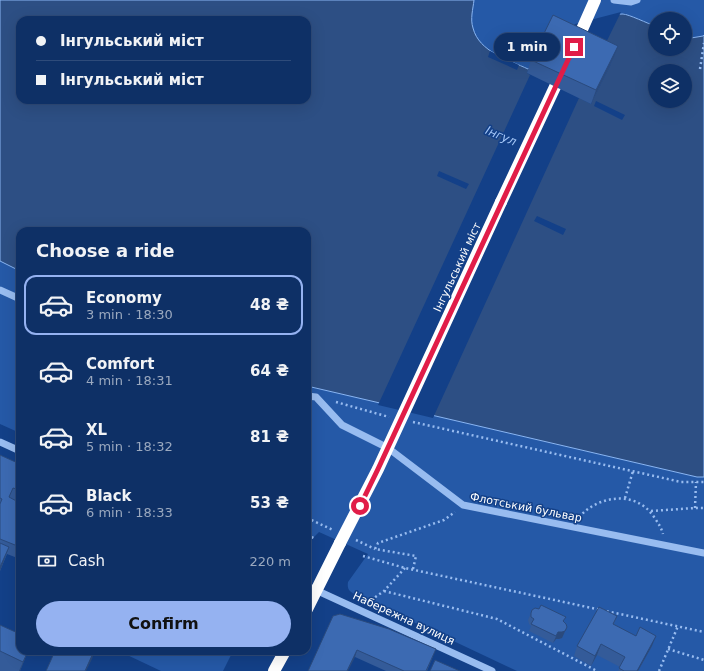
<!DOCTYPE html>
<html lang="en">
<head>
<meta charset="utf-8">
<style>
	:root { --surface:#0e3066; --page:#17386c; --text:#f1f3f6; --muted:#9ba9bf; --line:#2e4b7a; --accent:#95b2f1 }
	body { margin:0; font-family:"DejaVu Sans",sans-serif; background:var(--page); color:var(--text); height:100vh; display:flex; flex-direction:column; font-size:15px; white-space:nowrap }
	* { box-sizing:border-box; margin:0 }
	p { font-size:13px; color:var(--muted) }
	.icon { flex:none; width:22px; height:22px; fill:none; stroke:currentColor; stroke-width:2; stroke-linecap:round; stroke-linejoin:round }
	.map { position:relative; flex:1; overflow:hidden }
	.panel { position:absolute; left:16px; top:227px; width:295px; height:428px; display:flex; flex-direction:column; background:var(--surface); border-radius:12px; box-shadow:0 4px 16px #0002,0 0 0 1px var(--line) }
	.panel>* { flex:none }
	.guide { position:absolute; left:16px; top:16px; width:295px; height:88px; border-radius:12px; box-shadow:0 4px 16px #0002,0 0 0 1px var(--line); display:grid; align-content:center; height:88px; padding:0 20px; background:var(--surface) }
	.controls { position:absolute; left:648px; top:12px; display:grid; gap:8px }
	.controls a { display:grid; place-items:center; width:44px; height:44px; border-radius:50%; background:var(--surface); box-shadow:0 4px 16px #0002,0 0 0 1px var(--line); font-size:20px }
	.end { position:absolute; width:18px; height:18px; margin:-9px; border:5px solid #e11d48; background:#fff; box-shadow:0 0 0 2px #fff }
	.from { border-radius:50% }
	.bubble { position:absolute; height:28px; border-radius:14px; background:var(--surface); box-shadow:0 4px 16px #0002,0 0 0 1px var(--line); font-size:13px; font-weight:700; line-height:28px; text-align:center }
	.guide b { display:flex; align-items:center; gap:14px; height:38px; font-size:15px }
	.guide b+b { border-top:1px solid var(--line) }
	.guide i { width:10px; height:10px; background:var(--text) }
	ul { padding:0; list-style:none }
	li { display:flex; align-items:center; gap:12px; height:60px; margin:0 8px 6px; padding:0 12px; border:2px solid transparent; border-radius:12px }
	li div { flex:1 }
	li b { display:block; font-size:15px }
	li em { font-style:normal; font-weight:700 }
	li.active { border-color:var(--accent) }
	li>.icon { width:36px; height:36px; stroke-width:1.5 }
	h2 { padding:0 20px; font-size:18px; line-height:48px }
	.pay { display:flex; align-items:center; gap:10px; height:44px; padding:0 20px; font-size:15px }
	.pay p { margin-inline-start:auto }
	.primary-button { display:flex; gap:8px; margin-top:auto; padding:8px 20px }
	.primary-button a { flex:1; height:46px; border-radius:24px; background:var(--accent); color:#111; font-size:16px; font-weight:700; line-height:46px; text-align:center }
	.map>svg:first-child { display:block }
	.green { fill:#2559a7 }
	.water { fill:#2d4f84; stroke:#8ab6f3; fill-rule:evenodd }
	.pier { fill:#134088 }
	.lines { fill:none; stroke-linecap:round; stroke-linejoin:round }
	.path { stroke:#98bcf0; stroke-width:2.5; stroke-dasharray:2 3; stroke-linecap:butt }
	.minor { stroke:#98bcf0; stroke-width:7 }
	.highway { stroke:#fff; stroke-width:12 }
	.highway-bridge { stroke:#fff; stroke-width:12 }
	.wall { fill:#345b99 }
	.shaded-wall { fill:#2a4a7d }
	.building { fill:#3c6ab2; stroke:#2a4a7d }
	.route { stroke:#e11d48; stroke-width:5 }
	.labels { text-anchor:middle; stroke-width:3; stroke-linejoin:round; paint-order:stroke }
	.street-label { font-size:11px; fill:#fff; stroke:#134088 }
	.water-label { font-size:12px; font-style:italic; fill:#a4c6f7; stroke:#134088 }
</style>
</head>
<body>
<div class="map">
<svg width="704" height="671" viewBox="0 0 704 671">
	<rect width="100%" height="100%" fill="#134088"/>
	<path class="green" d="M474 0H704V35L703 36 685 39V19H655V26L624 13 528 69C508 60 479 52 473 28 470 19 473 9 474 0Z
		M0 261 20 271V433L0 424Z
		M307 386 697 477H704V671H517L354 594C349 591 347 589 348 582L368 554 319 532 311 540 307 552Z
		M124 651H233L223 671H161L123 653Z"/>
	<path class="water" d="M0 0H474C473 9 470 19 473 28 479 52 509 60 528 69 547 56 602 12 623 14 628 14 649 24 655 26V49H685V39L703 36 704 35V477H697L307 386V231H20V271L0 261ZM20 20H307V100H20ZM655 71H685V101H655Z"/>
	<path class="pier" d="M621 12 601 53 613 59 591 104 579 98 433 418 378 405 530 75 527 73 529 68 575 24Z
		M490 51 519 65 517 70 488 57Z
		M596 101 625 115 622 120 594 106Z
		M439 171 469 184 466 189 437 176Z
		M537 216 566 229 563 235 534 221Z"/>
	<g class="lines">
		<path class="path" d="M700 69 704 43
			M336 402 389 417
			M413 422 681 482H704
			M625 498 633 471
			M307 506 308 510 307 513
			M695 508 696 482
			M651 511 695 508H704
			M579 517C599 495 636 490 654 517 658 523 661 527 663 534
			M307 518 333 530
			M307 535 316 539
			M356 540 375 549
			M363 556 405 568 704 632
			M413 569 416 556 375 549 378 543 444 520 455 512
			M384 591 497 619 597 671
			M371 600 384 591 405 568
			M668 649 704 660
			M659 671 678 626"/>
		<path class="minor" d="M614 0 631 2 637 0
			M0 290 20 299
			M307 396 316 397 342 425 388 448 463 505 704 553
			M0 442 20 451
			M307 586 492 671"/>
		<path class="highway" d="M576 43 595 0
			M501 202 562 72
			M307 609 340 543
			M274 671 285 651"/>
		<path class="highway-bridge" d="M340 543 378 469 501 202"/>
	</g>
	<path class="wall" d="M613 59 591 104 527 73 531 60Z
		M0 455 17 478 20 479V501L19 502 14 500 20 503V559L7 554 0 571Z
		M531 613 564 622 567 627 562 638 559 639H556L553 643 529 631 531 626 529 624 528 620Z
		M617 616 614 624 652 646 638 671H618L620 667 597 655 591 666 574 656 577 646Z
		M0 625 20 651H28L20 671H0Z
		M389 629 433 656 427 671H386L355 657 308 671Z"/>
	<path class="shaded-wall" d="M618 46 613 59 591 104 596 90Z
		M9 547 2 566 0 571V567Z
		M567 627 562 638 559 639H556L553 643 558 632Z
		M656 636 652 646 638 671H637Z
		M601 644 597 655 591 666 595 656Z
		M357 650 355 657 348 671H347Z
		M28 651 20 671H19Z
		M94 651H95L92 659 86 671H85Z"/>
	<path class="building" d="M553 15 618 46 596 90 531 60Z
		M0 455 20 464V470L17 478 20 479V490L13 488 9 497 20 503V547L0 539V504L2 499 0 498Z
		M0 543 9 547 0 567Z
		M541 605 566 617 563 621 566 624 567 627 565 631 562 632H558L556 636 531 624 534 619 531 617V613L532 610 535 608 539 609Z
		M599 607 617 616 613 624 636 636 640 627 656 636 637 671H624L619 668 625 657 601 644 595 656 577 646Z
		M340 614 389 629 436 649 426 671H404L357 650 347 671H308L333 616Z
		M0 625 20 634V651H28L23 662 0 651Z
		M55 651H94L85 671H46Z
		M435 660 460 671H430Z"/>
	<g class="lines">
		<path class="route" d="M360 506 378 469 574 47"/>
	</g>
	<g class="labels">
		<g class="street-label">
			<text transform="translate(457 267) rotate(-65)" y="4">Інгульський міст</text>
			<text transform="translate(526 507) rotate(11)" y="4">Флотський бульвар</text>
			<text transform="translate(404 618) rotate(25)" y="4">Набережна вулиця</text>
		</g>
		<g class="water-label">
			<text transform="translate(501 136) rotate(23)" y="4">Інгул</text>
		</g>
	</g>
</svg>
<div class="controls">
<a><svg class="icon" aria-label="locate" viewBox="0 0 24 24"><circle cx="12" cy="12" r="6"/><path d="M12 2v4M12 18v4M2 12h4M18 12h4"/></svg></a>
<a><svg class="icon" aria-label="layers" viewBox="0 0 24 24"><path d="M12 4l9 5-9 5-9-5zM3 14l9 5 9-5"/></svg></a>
</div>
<i class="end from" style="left:360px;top:506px"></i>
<i class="end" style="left:574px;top:47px"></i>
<div class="bubble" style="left:494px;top:33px;width:66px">1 min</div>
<div class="guide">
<b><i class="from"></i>Інгульський міст</b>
<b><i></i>Інгульський міст</b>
</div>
<section class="panel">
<h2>Choose a ride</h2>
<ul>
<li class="active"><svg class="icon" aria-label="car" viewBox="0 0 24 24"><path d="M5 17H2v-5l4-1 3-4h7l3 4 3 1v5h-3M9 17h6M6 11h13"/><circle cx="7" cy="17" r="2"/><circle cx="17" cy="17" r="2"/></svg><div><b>Economy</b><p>3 min · 18:30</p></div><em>48 ₴</em></li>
<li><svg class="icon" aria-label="car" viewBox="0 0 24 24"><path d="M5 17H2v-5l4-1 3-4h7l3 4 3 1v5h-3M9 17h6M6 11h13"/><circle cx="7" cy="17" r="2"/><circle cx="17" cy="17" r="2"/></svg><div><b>Comfort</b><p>4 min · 18:31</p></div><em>64 ₴</em></li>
<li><svg class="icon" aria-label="car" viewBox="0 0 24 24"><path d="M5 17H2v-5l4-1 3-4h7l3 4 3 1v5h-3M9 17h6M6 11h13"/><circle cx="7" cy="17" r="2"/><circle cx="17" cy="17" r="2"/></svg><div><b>XL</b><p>5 min · 18:32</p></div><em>81 ₴</em></li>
<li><svg class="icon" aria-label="car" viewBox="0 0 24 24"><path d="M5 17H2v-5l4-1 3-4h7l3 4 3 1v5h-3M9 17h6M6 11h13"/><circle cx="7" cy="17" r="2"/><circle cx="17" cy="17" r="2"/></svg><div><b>Black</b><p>6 min · 18:33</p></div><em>53 ₴</em></li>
</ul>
<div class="pay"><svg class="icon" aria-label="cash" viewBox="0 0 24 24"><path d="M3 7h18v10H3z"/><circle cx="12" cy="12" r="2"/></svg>Cash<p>220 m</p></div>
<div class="primary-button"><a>Confirm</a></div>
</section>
</div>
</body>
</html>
